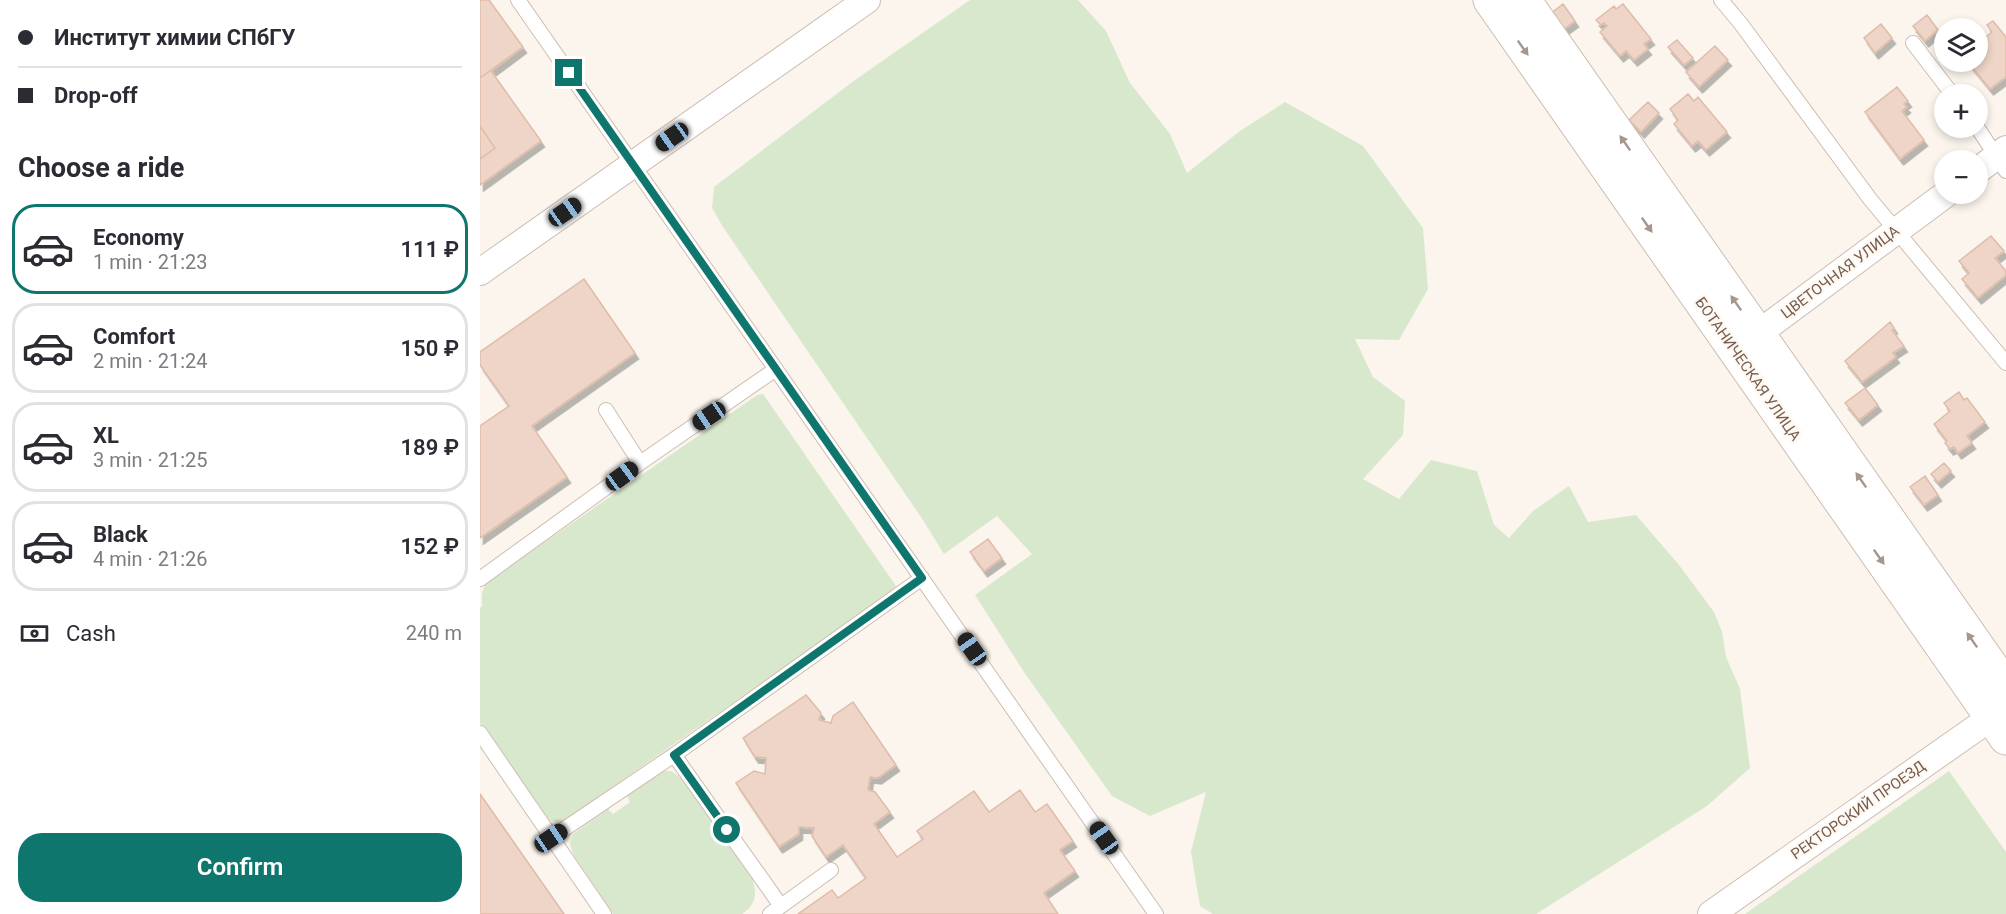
<!DOCTYPE html>
<html lang="en">
<head>
<meta charset="utf-8">
<style>
	:root { --surface:#fff; --page:#f2f2f3; --text:#2b2b33; --muted:#7c7c81; --line:#e1e1e2; --accent:#0f766e }
	body { margin:0; font-family:Roboto,sans-serif; background:var(--page); color:var(--text); height:100vh; display:flex; flex-direction:column; font-size:22px; white-space:nowrap }
	* { box-sizing:border-box; margin:0 }
	p { font-size:20px; color:var(--muted) }
	.icon { flex:none; width:33px; height:33px; fill:none; stroke:currentColor; stroke-width:2; stroke-linecap:round; stroke-linejoin:round }
	.map { position:relative; flex:1; overflow:hidden }
	.details { display:flex; flex-direction:column; background:var(--surface); width:480px }
	.details>* { flex:none }
	.banner { display:grid; align-content:center; height:132px; padding:0 18px; background:var(--surface) }
	.tools { position:absolute; left:1454px; top:18px; display:grid; gap:12px }
	.tools a { display:grid; place-items:center; width:54px; height:54px; border-radius:50%; background:var(--surface); box-shadow:0 3px 9px #0003; font-size:30px }
	.end { position:absolute; width:27px; height:27px; margin:-14px; border:8px solid #0f766e; background:#fff; box-shadow:0 0 0 3px #fff }
	.from { border-radius:50% }
	.car { position:absolute; width:18px; height:36px; margin:-18px -9px; border-radius:8px; box-shadow:0 0 4px 2px #0007; background:linear-gradient(#222 24%,#8ab4d8 0 40%,#222 0 76%,#8ab4d8 0 86%,#222 0) }
	.banner b { display:flex; align-items:center; gap:21px; height:57px; font-size:22px }
	.banner b+b { border-top:2px solid var(--line) }
	.banner i { width:15px; height:15px; background:var(--text) }
	ul { padding:0; list-style:none }
	li { display:flex; align-items:center; gap:18px; height:90px; margin:0 12px 9px; padding:0 6px; border:3px solid var(--line); border-radius:24px }
	li div { flex:1 }
	li b { display:block; font-size:22px }
	li em { font-style:normal; font-weight:600 }
	li.active { border-color:var(--accent) }
	li>.icon { width:54px; height:54px; stroke-width:1.5 }
	h2 { padding:0 18px; font-size:27px; line-height:72px }
	.pay { display:flex; align-items:center; gap:15px; height:66px; padding:0 18px; font-size:22px }
	.pay p { margin-inline-start:auto }
	.primary-button { display:flex; gap:12px; margin-top:auto; padding:12px 18px }
	.primary-button a { flex:1; height:69px; border-radius:24px; background:var(--accent); color:#fff; font-size:24px; font-weight:600; line-height:69px; text-align:center }
	main { display:flex; flex:1; min-height:0 }
	.map>svg:first-child { display:block }
	.green { fill:#d8e8cc }
	.building { fill:#eed5c7; stroke:#dfbca9; stroke-width:1.5; filter:url(#shadow) }
	.lines { fill:none; stroke-linecap:round; stroke-linejoin:round }
	.service-casing { stroke:#cdbdb3; stroke-width:16 }
	.minor-casing { stroke:#cdbdb3; stroke-width:28 }
	.tertiary-casing { stroke:#cdbdb3; stroke-width:35 }
	.service { stroke:#fff; stroke-width:14 }
	.minor { stroke:#fff; stroke-width:26 }
	.tertiary { stroke:#fff; stroke-width:33 }
	.oneway { fill:#a5968e }
	.route { stroke:#0f766e; stroke-width:8 }
	.labels { text-anchor:middle; stroke-width:5; stroke-linejoin:round; paint-order:stroke }
	.street-label { font-size:15px; fill:#755d51; stroke:#fef9f3 }
</style>
</head>
<body>
<main>
<section class="details">
<div class="banner">
<b><i class="from"></i>Институт химии СПбГУ</b>
<b><i></i>Drop-off</b>
</div>
<h2>Choose a ride</h2>
<ul>
<li class="active"><svg class="icon" aria-label="car" viewBox="0 0 24 24"><path d="M5 17H2v-5l4-1 3-4h7l3 4 3 1v5h-3M9 17h6M6 11h13"/><circle cx="7" cy="17" r="2"/><circle cx="17" cy="17" r="2"/></svg><div><b>Economy</b><p>1 min · 21:23</p></div><em>111 ₽</em></li>
<li><svg class="icon" aria-label="car" viewBox="0 0 24 24"><path d="M5 17H2v-5l4-1 3-4h7l3 4 3 1v5h-3M9 17h6M6 11h13"/><circle cx="7" cy="17" r="2"/><circle cx="17" cy="17" r="2"/></svg><div><b>Comfort</b><p>2 min · 21:24</p></div><em>150 ₽</em></li>
<li><svg class="icon" aria-label="car" viewBox="0 0 24 24"><path d="M5 17H2v-5l4-1 3-4h7l3 4 3 1v5h-3M9 17h6M6 11h13"/><circle cx="7" cy="17" r="2"/><circle cx="17" cy="17" r="2"/></svg><div><b>XL</b><p>3 min · 21:25</p></div><em>189 ₽</em></li>
<li><svg class="icon" aria-label="car" viewBox="0 0 24 24"><path d="M5 17H2v-5l4-1 3-4h7l3 4 3 1v5h-3M9 17h6M6 11h13"/><circle cx="7" cy="17" r="2"/><circle cx="17" cy="17" r="2"/></svg><div><b>Black</b><p>4 min · 21:26</p></div><em>152 ₽</em></li>
</ul>
<div class="pay"><svg class="icon" aria-label="cash" viewBox="0 0 24 24"><path d="M3 7h18v10H3z"/><circle cx="12" cy="12" r="2"/></svg>Cash<p>240 m</p></div>
<div class="primary-button"><a>Confirm</a></div>
</section>
<div class="map">
<svg width="1526" height="914" viewBox="0 0 1526 914">
	<defs>
		<filter id="shadow"><feDropShadow dx="3.5" dy="6" stdDeviation="0" flood-color="#0004"/></filter>
	</defs>
	<rect width="100%" height="100%" fill="#fbf5ed"/>
	<path class="green" d="M490 0H598L626 31 650 83 690 134 707 173 760 131 805 102 883 146 943 228 948 289 919 340 875 339 893 377 925 401 923 435 883 479 919 499 951 460 997 471 1014 525 1029 538 1053 511 1089 486 1108 522 1156 515 1199 565 1234 612 1242 632 1246 657 1260 689 1270 768 1227 806 1056 914H733L720 906 711 852 726 792 670 816 632 796 544 672 495 595 552 554 517 516 464 554 443 520 243 227 232 208 234 187 375 80Z
		M283 394 416 586 405 597 85 820 81 822 70 821 0 723V608L2 606C2 597 1 590 7 582L257 409 277 395Z
		M184 771H191L206 781 272 877C277 893 277 904 262 914H133L93 854 90 843 93 834 128 809 133 814 150 802 147 795Z
		M1469 771 1526 852V914H1265Z"/>
	<path class="building" d="M0 0H9L43 47 0 78Z
		M0 0H9L43 47 11 71 61 141 0 185Z
		M1083 4 1095 21 1083 30 1070 14Z
		M1143 4 1171 39 1164 44 1168 49 1154 60 1146 51 1140 56 1120 32 1127 26 1124 23 1121 25 1116 20 1134 6 1136 9Z
		M1447 15 1458 30 1445 41 1433 26Z
		M1513 21 1526 37V77L1510 89 1488 62H1497V44L1512 32 1507 25Z
		M1401 24 1412 38 1395 53 1384 38Z
		M1197 40 1213 58 1204 65 1188 47Z
		M1235 46 1248 60 1219 87 1206 72Z
		M1417 87 1428 101 1424 104 1427 107 1422 111 1444 140 1420 159 1385 112Z
		M1208 94 1214 101 1218 97 1247 132 1226 150 1218 141 1212 146 1194 124 1198 120 1190 109Z
		M1168 102 1179 113 1161 132 1149 120Z
		M0 126 15 148 0 159Z
		M1511 236 1524 251 1515 258 1526 271V275L1498 298 1482 279 1489 273 1479 261Z
		M104 279 155 353 52 426 87 477 0 538V426L29 406 0 365V352Z
		M1410 322 1414 328 1412 330 1424 346 1413 353 1416 357 1382 382 1365 361Z
		M1385 388 1398 405 1379 420 1365 403Z
		M1479 392 1484 400 1487 398 1505 422 1487 436 1492 443 1478 453 1474 447 1470 449 1465 443 1467 441 1454 424 1470 411 1464 403Z
		M1464 463 1471 471 1458 482 1451 474Z
		M1445 476 1458 495 1444 505 1430 487Z
		M508 539 522 558 504 571 490 552Z
		M326 695 341 713 339 720 351 723 353 716 373 702 416 765 398 778 390 777 388 790 395 792 410 812 394 824 417 857 443 839 437 831 494 791 509 812 540 790 555 812 567 804 593 841 580 850 595 871 564 893 578 914H318L352 890 358 898 386 878 363 845 346 857 332 836 334 828 319 827V834L299 847 256 783 274 771 285 774 286 758 275 757 263 738Z
		M0 794 84 914H0Z"/>
	<g class="lines">
		<defs>
			<path id="service" d="M38 0 676 914
				M1241 0 1261 24 1390 199 1526 363
				M1433 43 1472 94
				M1497 127 1526 171
				M126 410 160 463
				M0 579 160 463 296 369
				M0 733 124 914
				M194 755 301 906
				M71 838 194 755 442 578
				M290 914 351 870"/>
			<path id="minor" d="M1497 171 1526 149
				M0 272 387 0
				M1264 344 1466 194
				M1231 914 1526 707"/>
			<path id="tertiary" d="M1010 0 1526 738
				M1044 0 1526 687"/>
		</defs>
		<use href="#service" class="service-casing"/>
		<use href="#minor" class="minor-casing"/>
		<use href="#tertiary" class="tertiary-casing"/>
		<use href="#service" class="service"/>
		<use href="#minor" class="minor"/>
		<use href="#tertiary" class="tertiary"/>
	</g>
	<defs><path id="oneway-solid" d="M-6-.8H1V-3.2L6.5 0L1 3.2V.8H-6Z" transform="scale(1.5)"/></defs>
	<g class="oneway">
		<use href="#oneway-solid" transform="translate(1043 48) rotate(55)"/>
		<use href="#oneway-solid" transform="translate(1145 143) rotate(-125)"/>
		<use href="#oneway-solid" transform="translate(1167 225) rotate(55)"/>
		<use href="#oneway-solid" transform="translate(1256 303) rotate(-125)"/>
		<use href="#oneway-solid" transform="translate(1381 480) rotate(-125)"/>
		<use href="#oneway-solid" transform="translate(1399 557) rotate(55)"/>
		<use href="#oneway-solid" transform="translate(1492 640) rotate(-125)"/>
	</g>
	<g class="lines">
		<path class="route" d="M89 73 442 578 194 755 247 830"/>
	</g>
	<g class="labels">
		<g class="street-label">
			<text transform="translate(1360 272) rotate(-37)" y="5">ЦВЕТОЧНАЯ УЛИЦА</text>
			<text transform="translate(1268 369) rotate(55)" y="5">БОТАНИЧЕСКАЯ УЛИЦА</text>
			<text transform="translate(1378 810) rotate(-35)" y="5">РЕКТОРСКИЙ ПРОЕЗД</text>
		</g>
	</g>
</svg>
<div class="tools">
<a><svg class="icon" aria-label="layers" viewBox="0 0 24 24"><path d="M12 4l9 5-9 5-9-5zM3 14l9 5 9-5"/></svg></a>
<a>+</a>
<a>−</a>
</div>
<i class="end from" style="left:247px;top:830px"></i>
<i class="end" style="left:89px;top:73px"></i>
<i class="car" style="left:192px;top:137px;rotate:235deg"></i>
<i class="car" style="left:85px;top:212px;rotate:55deg"></i>
<i class="car" style="left:229px;top:416px;rotate:236deg"></i>
<i class="car" style="left:142px;top:476px;rotate:54deg"></i>
<i class="car" style="left:492px;top:649px;rotate:325deg"></i>
<i class="car" style="left:71px;top:838px;rotate:56deg"></i>
<i class="car" style="left:624px;top:838px;rotate:325deg"></i>
</div>
</main>
</body>
</html>
